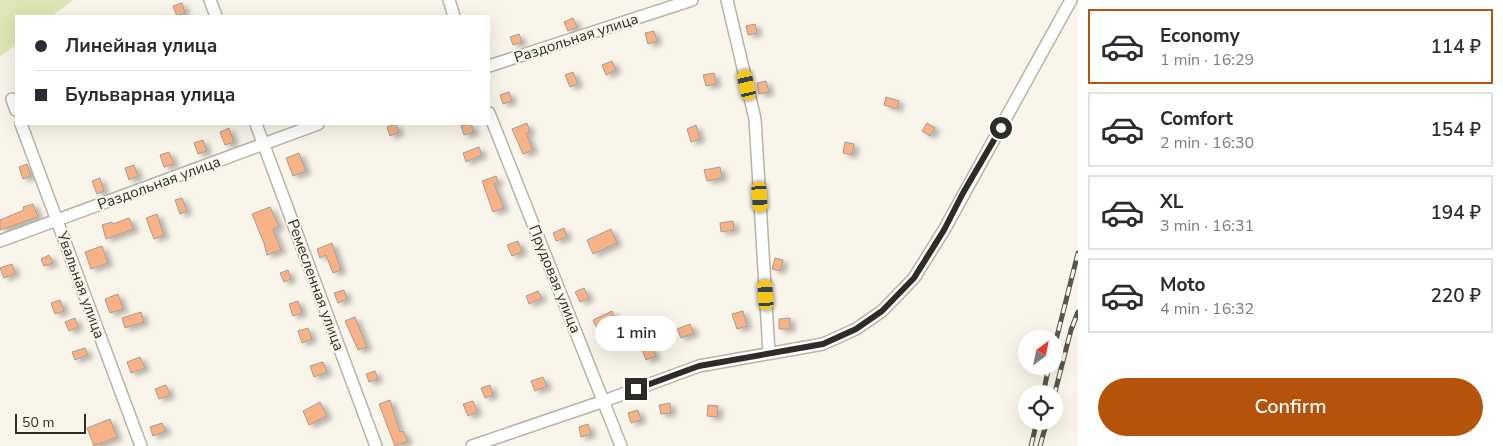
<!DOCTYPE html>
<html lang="en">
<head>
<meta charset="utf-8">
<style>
	:root { --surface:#fff; --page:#f7f7f7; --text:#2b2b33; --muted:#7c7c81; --line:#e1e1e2; --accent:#b45309 }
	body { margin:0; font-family:"Nunito Sans",sans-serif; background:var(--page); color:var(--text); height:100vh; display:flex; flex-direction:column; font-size:19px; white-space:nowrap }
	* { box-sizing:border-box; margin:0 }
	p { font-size:16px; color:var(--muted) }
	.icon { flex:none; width:28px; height:28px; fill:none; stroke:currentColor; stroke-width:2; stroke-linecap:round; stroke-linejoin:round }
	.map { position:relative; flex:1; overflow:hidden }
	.side { display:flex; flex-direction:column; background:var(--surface); width:425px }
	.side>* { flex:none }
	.top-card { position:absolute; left:15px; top:15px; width:475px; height:110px; border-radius:0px; box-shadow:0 5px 20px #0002; display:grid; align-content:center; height:110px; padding:0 20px; background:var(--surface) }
	.needle { width:32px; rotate:32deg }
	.tools { position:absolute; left:1018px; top:330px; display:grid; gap:10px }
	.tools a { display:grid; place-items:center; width:45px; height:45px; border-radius:50%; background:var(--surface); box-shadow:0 5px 20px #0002; font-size:25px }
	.scale { position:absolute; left:15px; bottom:12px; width:71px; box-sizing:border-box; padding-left:5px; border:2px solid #2d2c27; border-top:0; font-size:14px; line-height:18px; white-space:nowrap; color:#2d2c27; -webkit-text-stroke:4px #faf5ea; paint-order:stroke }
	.end { position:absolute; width:22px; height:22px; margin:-11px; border:6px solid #2d2c27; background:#fff; box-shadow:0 0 0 2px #fff }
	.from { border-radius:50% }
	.bubble { position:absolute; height:35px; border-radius:18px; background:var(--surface); box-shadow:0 5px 20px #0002; font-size:16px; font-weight:600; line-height:35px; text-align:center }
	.car { position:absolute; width:15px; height:30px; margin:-15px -8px; border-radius:6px; box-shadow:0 0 4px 1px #0007; background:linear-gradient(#f5c518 24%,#345 0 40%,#f5c518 0 76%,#345 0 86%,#f5c518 0) }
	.top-card b { display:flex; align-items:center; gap:18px; height:48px; font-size:19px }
	.top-card b+b { border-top:1px solid var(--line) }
	.top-card i { width:12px; height:12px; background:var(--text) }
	ul { padding:9px 0 0; list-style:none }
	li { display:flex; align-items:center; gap:15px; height:75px; margin:0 10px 8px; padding:0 10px; border:2px solid var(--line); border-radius:0px }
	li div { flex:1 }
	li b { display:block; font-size:19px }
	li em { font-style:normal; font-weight:600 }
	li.selected { border-color:var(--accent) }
	li>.icon { width:45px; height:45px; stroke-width:1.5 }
	.cta { display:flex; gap:10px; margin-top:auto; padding:10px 20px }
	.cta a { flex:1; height:58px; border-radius:30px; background:var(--accent); color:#fff; font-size:20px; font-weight:600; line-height:58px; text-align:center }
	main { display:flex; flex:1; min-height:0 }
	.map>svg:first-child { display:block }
	.green { fill:#dde7b4 }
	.building { fill:#f9b285; stroke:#a79c95; filter:url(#shadow) }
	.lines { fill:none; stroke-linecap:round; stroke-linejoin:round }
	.street-casing { stroke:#b7b3a8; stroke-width:14 }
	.street { stroke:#fff; stroke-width:11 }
	.rail-casing { stroke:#57554f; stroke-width:5 }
	.rail { stroke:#faf5ea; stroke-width:3; stroke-dasharray:9; stroke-linecap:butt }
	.route { stroke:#2d2c27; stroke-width:6 }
	.labels { text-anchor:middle; stroke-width:4; stroke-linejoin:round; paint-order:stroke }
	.street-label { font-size:15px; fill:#2d2c27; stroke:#faf5ea }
</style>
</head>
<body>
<main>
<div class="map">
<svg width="1078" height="446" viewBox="0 0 1078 446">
	<defs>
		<filter id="shadow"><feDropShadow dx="5" dy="3" stdDeviation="2.5" flood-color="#0004"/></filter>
	</defs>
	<rect width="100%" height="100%" fill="#faf5ea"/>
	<path class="green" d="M0 0H73L52 16H16V44L0 57Z"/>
	<path class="building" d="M182 3 185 13 177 16 173 6Z
		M573 18 577 27 568 31 564 22Z
		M755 24 757 33 748 35 746 26Z
		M654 31 657 41 648 44 645 33Z
		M519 34 522 42 513 45 510 37Z
		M612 61 616 70 606 75 602 65Z
		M573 72 578 84 570 87 565 75Z
		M714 73 716 84 706 86 703 75Z
		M766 81 769 92 759 94 757 83Z
		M509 92 512 101 503 104 500 95Z
		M886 97 899 101 897 109 884 105Z
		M527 123 530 132 526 133 533 150 523 154 512 129Z
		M927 123 935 128 930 136 922 131Z
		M396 124 399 132 390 136 387 127Z
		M467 124H471L474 132 464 135 461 126Z
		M696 125 700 139 691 142 687 129Z
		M229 128 234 142 225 145 220 132Z
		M203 140 207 151 198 154 194 143Z
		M845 142 854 144 852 155 843 153Z
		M479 147 482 155 466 162 463 153Z
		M169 152 174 164 164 167 160 155Z
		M299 153 306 171 293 176 286 158Z
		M27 164 31 176 23 179 19 167Z
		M134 165 138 176 129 180 125 168Z
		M720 167 722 178 707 181 704 170Z
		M496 176 498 182 494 184 504 208 493 212 482 181Z
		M100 178 104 191 97 194 92 181Z
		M182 198 187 211 180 214 175 200Z
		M33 204 38 217 0 230V220L24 210 23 207Z
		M270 207 279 226 273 229 281 250 267 255 264 243 252 214Z
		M157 214 164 235 154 239 146 218Z
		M129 218 134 229 106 239 102 225 112 222 113 224Z
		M733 221 734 230 721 232 720 223Z
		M564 228 567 237 556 241 553 233Z
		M611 229 617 243 593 254 587 240Z
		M518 241 522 252 512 256 507 245Z
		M332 243 341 270 333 273 326 255 320 258 317 249Z
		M102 246 108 263 91 269 85 252Z
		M49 255 53 263 44 266 41 259Z
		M775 258 783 260 780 271 772 269Z
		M12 264 15 273 4 278 0 268Z
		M288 270 291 279 284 282 280 273Z
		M584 288 589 298 580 302 575 292Z
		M344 290 347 299 338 303 334 293Z
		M538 291 542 298 529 304 526 296Z
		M118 294 123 309 110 313 105 299Z
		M60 300 64 311 55 314 51 303Z
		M298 301 302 313 293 316 289 304Z
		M612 311 616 320 597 329 593 320Z
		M743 311 747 326 737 329 732 314Z
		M141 312 144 322 125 328 122 318Z
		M355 317 367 347 358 350 345 321Z
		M75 318 78 327 69 331 65 322Z
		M790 318V329H779V319Z
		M690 324 694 333 681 338 677 329Z
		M308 328 312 339 302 343 298 331Z
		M651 346 656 356 646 360 642 350Z
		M85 348 88 355 75 360 72 352Z
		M140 357 145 368 131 373 127 362Z
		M323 362 327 372 314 377 310 366Z
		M375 371 378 379 369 382 366 374Z
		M543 377 547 386 535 391 531 381Z
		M166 385 170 395 159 399 155 389Z
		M490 385 493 395 485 398 481 388Z
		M390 400 400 432 403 431 408 441 395 446 379 404Z
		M473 401 477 412 468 416 463 404Z
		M320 402 327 416 309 425 303 411Z
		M670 403 671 413 661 414 659 405Z
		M708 405 718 406 717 417 707 416Z
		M638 410 641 420 631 423 628 413Z
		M110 419 117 437 94 446 87 428Z
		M162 423 166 431 153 436 150 427Z
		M588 424 591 434 581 437 579 427Z"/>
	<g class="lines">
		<defs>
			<path id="street" d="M210 0 216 16
				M449 0 454 16
				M727 0 755 119 769 353
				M489 66 692 0
				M12 99 16 110
				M489 113 621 446
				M21 124 141 446
				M256 124 376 446
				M0 241 318 124
				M472 446 604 401 699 366 823 344 856 329 882 311 914 278 944 230 1071 0"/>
		</defs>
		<use href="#street" class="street-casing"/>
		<use href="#street" class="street"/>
		<defs>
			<path id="rail" d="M1054 348 1078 253
				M1043 394 1049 366
				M1054 396 1071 330 1078 312
				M1031 446 1037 421
				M1040 446 1047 421"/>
		</defs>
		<use href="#rail" class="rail-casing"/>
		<use href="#rail" class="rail"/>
	</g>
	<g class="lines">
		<path class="route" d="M636 389 699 366 823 344 856 329 882 311 914 278 944 230 963 193 1001 128"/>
	</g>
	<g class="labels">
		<g class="street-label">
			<text transform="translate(576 38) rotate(-18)" y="5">Раздольная улица</text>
			<text transform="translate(159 183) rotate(-20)" y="5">Раздольная улица</text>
			<text transform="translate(555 279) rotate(68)" y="5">Прудовая улица</text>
			<text transform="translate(81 285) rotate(70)" y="5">Увальная улица</text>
			<text transform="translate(316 285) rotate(70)" y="5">Ремесленная улица</text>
		</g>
	</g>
</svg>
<div class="tools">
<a><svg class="needle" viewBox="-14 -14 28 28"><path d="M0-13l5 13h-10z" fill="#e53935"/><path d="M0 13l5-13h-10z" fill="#7c7c81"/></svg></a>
<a><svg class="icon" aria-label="locate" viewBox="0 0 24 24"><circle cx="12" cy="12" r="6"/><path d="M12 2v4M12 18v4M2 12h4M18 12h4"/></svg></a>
</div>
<div class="scale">50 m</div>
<i class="end from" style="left:1001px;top:128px"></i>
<i class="end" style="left:636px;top:389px"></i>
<div class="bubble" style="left:595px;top:316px;width:82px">1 min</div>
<i class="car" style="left:747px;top:85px;rotate:347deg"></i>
<i class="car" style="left:760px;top:197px;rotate:176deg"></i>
<i class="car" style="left:766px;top:295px;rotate:356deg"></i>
<div class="top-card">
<b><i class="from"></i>Линейная улица</b>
<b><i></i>Бульварная улица</b>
</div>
</div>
<section class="side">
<ul>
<li class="selected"><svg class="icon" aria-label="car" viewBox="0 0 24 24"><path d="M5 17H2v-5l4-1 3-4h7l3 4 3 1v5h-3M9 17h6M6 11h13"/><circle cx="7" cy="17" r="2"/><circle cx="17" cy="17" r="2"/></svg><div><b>Economy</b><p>1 min · 16:29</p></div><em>114 ₽</em></li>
<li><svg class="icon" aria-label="car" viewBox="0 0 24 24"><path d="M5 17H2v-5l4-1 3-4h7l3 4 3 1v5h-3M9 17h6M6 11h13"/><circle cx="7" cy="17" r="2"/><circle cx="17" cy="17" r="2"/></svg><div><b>Comfort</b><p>2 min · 16:30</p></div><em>154 ₽</em></li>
<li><svg class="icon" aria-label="car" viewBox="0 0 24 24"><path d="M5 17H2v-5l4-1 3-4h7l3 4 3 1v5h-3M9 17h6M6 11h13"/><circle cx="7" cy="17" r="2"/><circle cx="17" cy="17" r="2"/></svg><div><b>XL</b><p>3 min · 16:31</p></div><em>194 ₽</em></li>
<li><svg class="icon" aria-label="car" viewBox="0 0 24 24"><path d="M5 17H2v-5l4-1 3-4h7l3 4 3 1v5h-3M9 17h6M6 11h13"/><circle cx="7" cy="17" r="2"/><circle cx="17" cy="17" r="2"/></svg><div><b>Moto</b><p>4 min · 16:32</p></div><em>220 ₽</em></li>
</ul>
<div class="cta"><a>Confirm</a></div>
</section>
</main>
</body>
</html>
